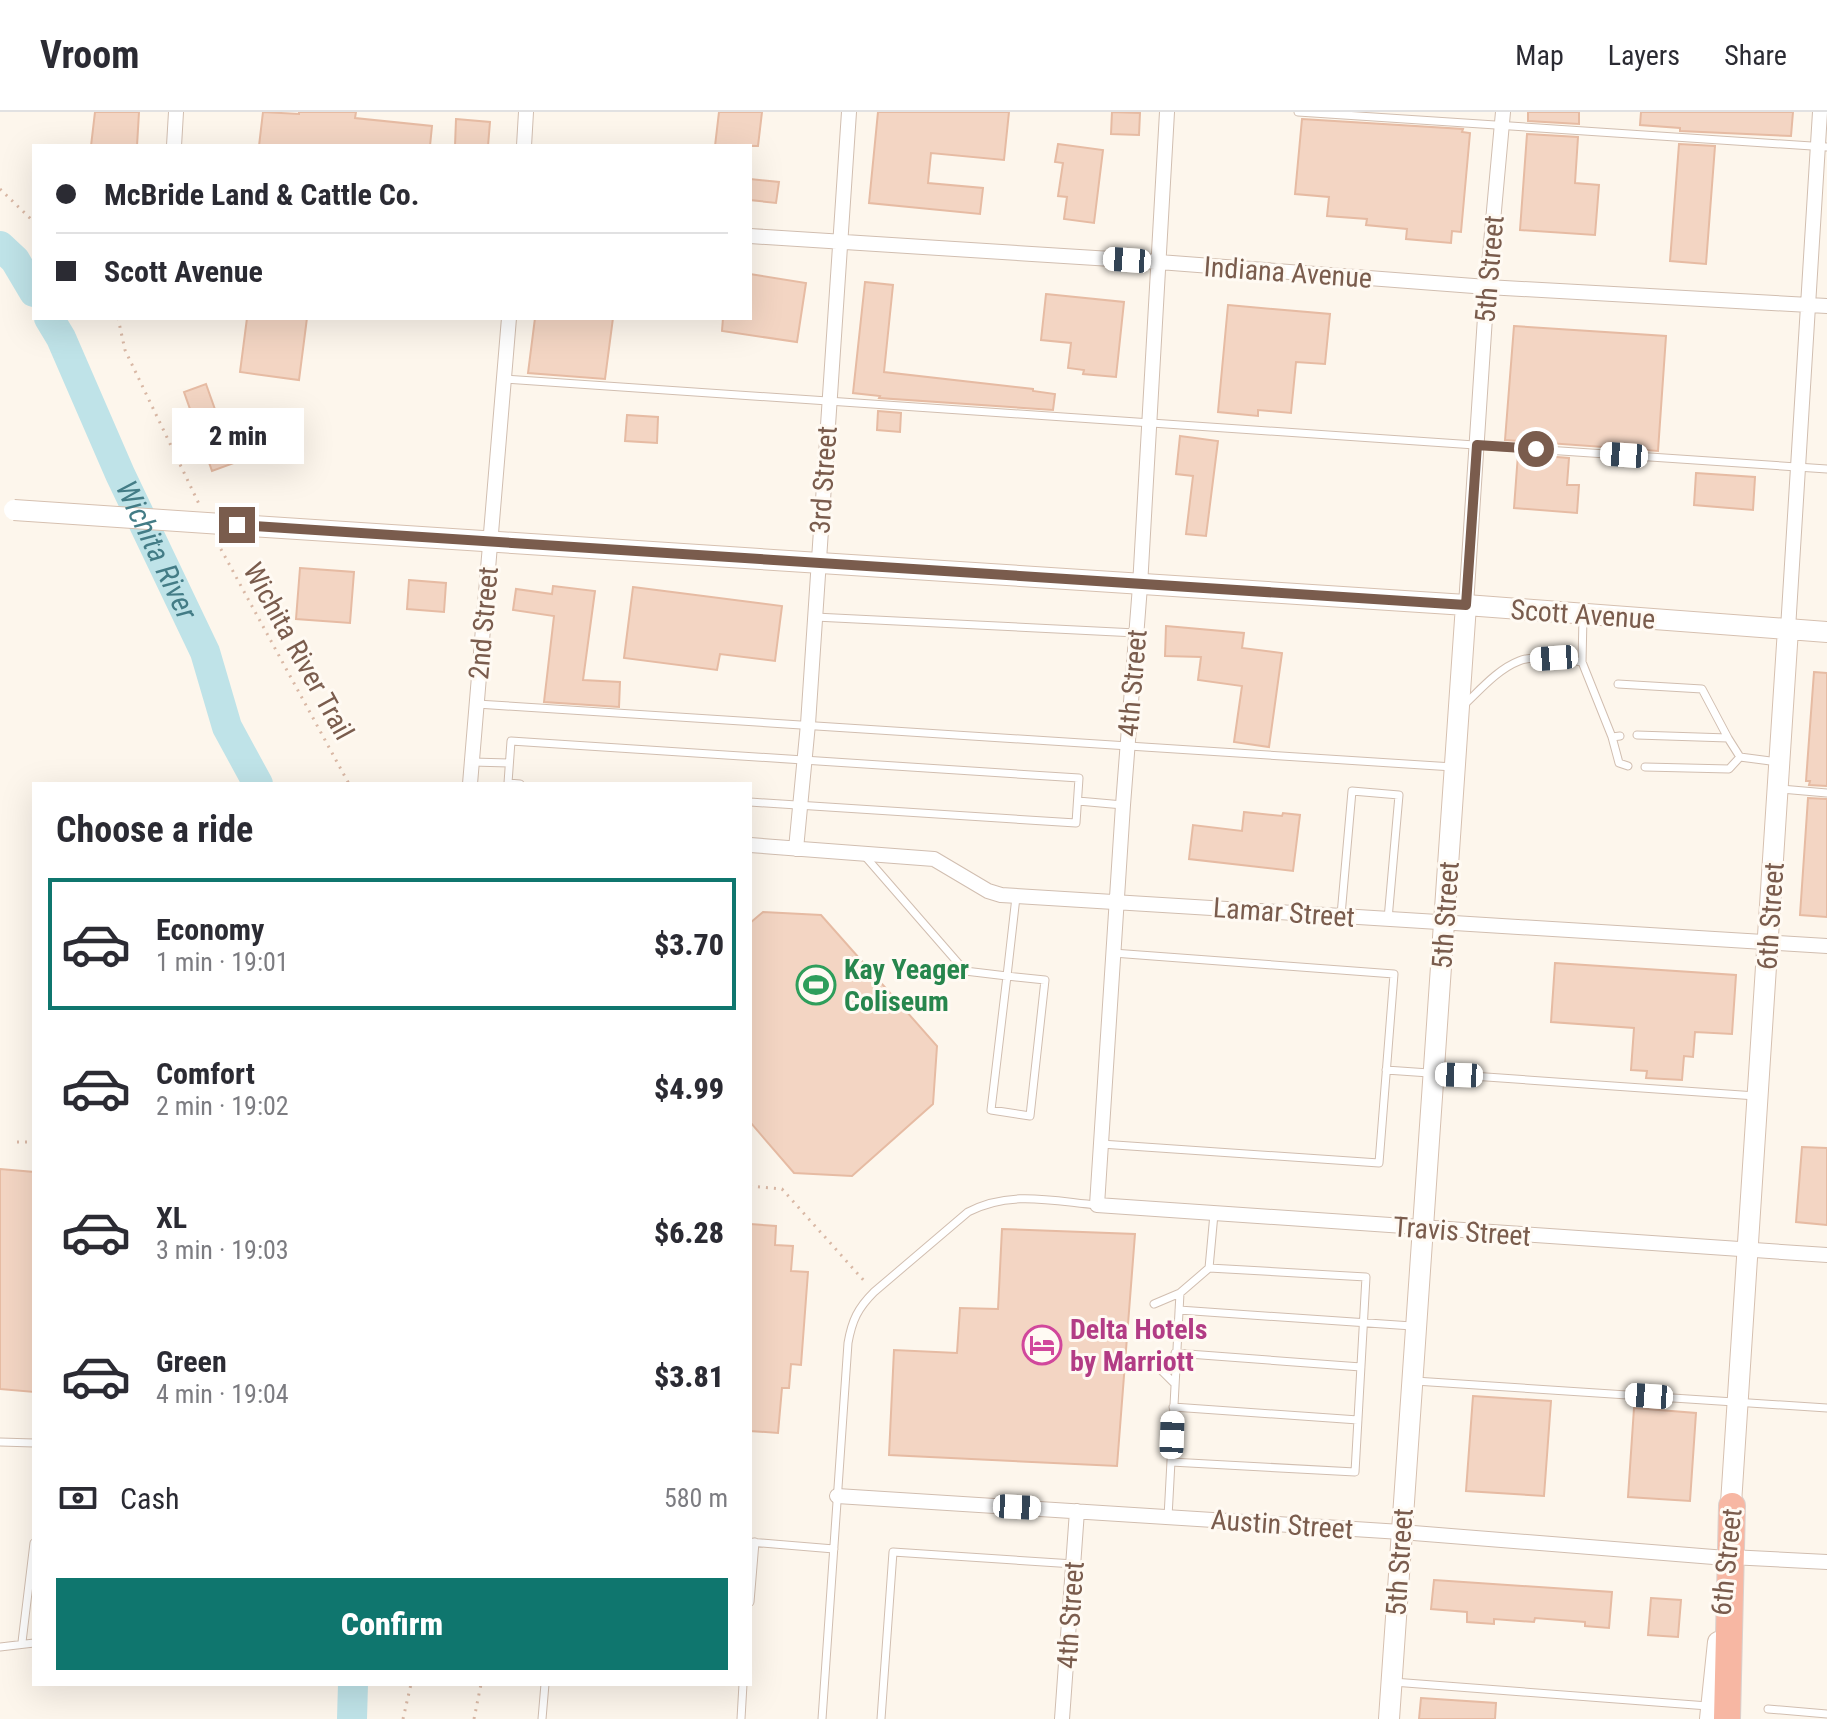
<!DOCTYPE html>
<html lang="en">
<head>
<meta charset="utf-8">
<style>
	:root { --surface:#fff; --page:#f2f2f3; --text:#2b2b33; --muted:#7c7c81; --line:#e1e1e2; --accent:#0f766e }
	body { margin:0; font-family:"Roboto Condensed",sans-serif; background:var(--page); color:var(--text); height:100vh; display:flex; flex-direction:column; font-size:30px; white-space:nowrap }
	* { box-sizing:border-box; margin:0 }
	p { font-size:26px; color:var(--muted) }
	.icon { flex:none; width:44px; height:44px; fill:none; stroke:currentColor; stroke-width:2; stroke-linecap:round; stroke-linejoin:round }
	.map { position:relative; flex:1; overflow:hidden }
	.drawer { position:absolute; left:32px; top:670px; width:720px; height:904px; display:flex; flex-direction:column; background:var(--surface); border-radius:0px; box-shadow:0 8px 32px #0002 }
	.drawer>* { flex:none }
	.guide { position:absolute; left:32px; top:32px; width:720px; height:176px; border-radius:0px; box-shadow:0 8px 32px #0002; display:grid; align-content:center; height:176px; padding:0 24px; background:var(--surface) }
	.end { position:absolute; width:36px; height:36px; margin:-18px; border:10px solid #7a5c4d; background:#fff; box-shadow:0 0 0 4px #fff }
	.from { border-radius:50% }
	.bubble { position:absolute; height:56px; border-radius:0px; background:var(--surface); box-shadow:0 8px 32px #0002; font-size:26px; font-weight:800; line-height:56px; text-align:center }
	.car { position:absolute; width:24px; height:48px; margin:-24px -12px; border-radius:10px; box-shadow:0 0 6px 2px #0007; background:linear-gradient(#fff 24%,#345 0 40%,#fff 0 76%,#345 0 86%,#fff 0) }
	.guide b { display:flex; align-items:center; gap:28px; height:76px; font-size:30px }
	.guide b+b { border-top:2px solid var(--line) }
	.guide i { width:20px; height:20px; background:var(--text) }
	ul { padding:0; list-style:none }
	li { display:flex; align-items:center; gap:24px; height:132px; margin:0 16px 12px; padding:0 8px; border:4px solid transparent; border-radius:0px }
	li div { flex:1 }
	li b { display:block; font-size:30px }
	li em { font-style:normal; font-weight:800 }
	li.on { border-color:var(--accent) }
	li>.icon { width:72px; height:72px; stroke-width:1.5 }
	h2 { padding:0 24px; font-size:36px; line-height:96px }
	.pay { display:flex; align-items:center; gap:20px; height:88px; padding:0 24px; font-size:30px }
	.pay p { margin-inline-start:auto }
	.action { display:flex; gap:16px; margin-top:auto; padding:16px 24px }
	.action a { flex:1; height:92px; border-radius:0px; background:var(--accent); color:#fff; font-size:32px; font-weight:800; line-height:92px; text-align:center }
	header { display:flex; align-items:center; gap:48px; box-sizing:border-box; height:112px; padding:0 40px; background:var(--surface); border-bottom:2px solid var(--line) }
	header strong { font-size:38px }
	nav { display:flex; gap:44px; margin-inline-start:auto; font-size:28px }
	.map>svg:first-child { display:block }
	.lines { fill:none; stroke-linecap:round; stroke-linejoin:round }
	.river { stroke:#bfe3e8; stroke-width:30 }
	.building { fill:#f3d5c3; stroke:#e6bba3; stroke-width:2 }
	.lane-casing { stroke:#d1beb0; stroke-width:9 }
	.street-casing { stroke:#d1beb0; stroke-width:16 }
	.secondary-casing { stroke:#d6c0b0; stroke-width:22 }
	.highway-casing { stroke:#dad1cd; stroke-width:28 }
	.path { stroke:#d9b8a5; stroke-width:3; stroke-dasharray:2 6; stroke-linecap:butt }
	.lane { stroke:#fff; stroke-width:7 }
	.street { stroke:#fff; stroke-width:14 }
	.secondary { stroke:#fff; stroke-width:20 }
	.highway { stroke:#f7b7a3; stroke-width:26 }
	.secondary-bridge-casing { stroke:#d6c0b0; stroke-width:22; stroke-linecap:butt }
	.secondary-bridge { stroke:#fff; stroke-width:20 }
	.route { stroke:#7a5c4d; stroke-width:10 }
	.labels { text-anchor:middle; stroke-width:6; stroke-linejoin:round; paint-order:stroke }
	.street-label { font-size:28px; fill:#7a5c4d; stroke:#fffaf3 }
	.leisure-label { font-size:28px; font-weight:bold; fill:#27864d; stroke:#fffaf3; text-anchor:start }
	.hotel-label { font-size:28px; font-weight:bold; fill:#b23c85; stroke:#fffaf3; text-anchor:start }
	.water-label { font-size:30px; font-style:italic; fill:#437c86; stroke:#fffaf3 }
</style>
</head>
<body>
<header>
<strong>Vroom</strong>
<nav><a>Map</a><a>Layers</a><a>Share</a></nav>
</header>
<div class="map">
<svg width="1827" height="1607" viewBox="0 0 1827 1607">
	<rect width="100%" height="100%" fill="#fdf6ec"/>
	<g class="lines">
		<g class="river">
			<path d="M0 134 15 148 34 180"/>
			<path id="s1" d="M49 206 61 226 120 362 205 540 227 615 258 672"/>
			<path d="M352 1607 353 1572"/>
		</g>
	</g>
	<path class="building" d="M95 0H139L137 34H91Z
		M263 0 299 2V0H356L355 6 432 14 430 34H259Z
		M719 0H762L758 34H715Z
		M878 0H1009L1004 48 931 41 928 71 983 76 980 102 869 91Z
		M1112 0 1140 1 1139 23 1111 22Z
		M1528 0H1579V12L1528 9Z
		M1641 0H1793L1791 24 1680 19V16L1640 13Z
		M456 7 490 10 488 34H455Z
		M1302 7 1463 17 1462 20 1470 21 1461 120 1452 119 1451 131 1406 127 1407 117 1366 113 1367 107 1327 104 1329 85 1295 82Z
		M1527 22 1578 25 1575 71 1599 73 1595 123 1520 118Z
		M1058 32 1103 38 1094 111 1064 107 1067 85 1058 84 1063 51 1055 50Z
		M1679 32 1715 34 1706 152 1670 149Z
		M750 67 779 70 776 91 750 88Z
		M750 162 806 171 797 230 722 219 723 206H750Z
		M865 170 893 173 884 260 1033 277V279L1055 282 1053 298 879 286 880 284 853 281Z
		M1046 182 1124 190 1116 265 1083 262 1084 258 1068 256 1071 231 1041 228Z
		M1228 193 1330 202 1325 252 1296 250 1291 301 1258 298V304L1218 300Z
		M247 206H307L299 268 240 260Z
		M535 206H613L605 267 528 261Z
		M1514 214 1666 224 1658 339 1505 328Z
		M206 272 234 351 212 359 184 280Z
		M878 299 901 301 900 320 877 318Z
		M627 303 658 305 657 331 625 329Z
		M1180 324 1218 329 1206 424 1186 422 1193 364 1176 362Z
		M1518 342 1569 346 1567 373H1579L1577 401 1514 396Z
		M1696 361 1755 365 1753 398 1694 393Z
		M300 456 354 460 350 511 296 507Z
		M409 468 446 471 444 500 407 497Z
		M553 474 595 479 583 568 620 570 619 595 544 590 554 504 513 498 516 477 552 482Z
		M633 475 782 494 775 549 720 542 717 558 624 546Z
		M1166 514 1244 521 1242 536 1282 541 1269 635 1234 630 1242 574 1198 568 1201 545 1165 544Z
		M1814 560 1827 561V674L1809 673 1810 669H1806Z
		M1808 686 1827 687V805L1800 803Z
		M1244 700 1282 704 1283 701 1300 703 1293 759 1189 747 1193 713 1242 719Z
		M763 800 821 803 937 934 933 992 852 1064 794 1061 750 1010V811Z
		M1555 851 1736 863 1732 922 1695 920 1693 945 1684 944 1682 968 1646 966 1647 959 1631 958 1634 916 1551 910Z
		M1802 1035 1827 1036V1113L1796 1110Z
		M0 1057 34 1060V1280L0 1277Z
		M750 1112 776 1114 775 1133 793 1134 791 1159 808 1160 801 1253 791 1252 789 1276H782L778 1321 750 1319Z
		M1002 1117 1135 1122 1117 1354 889 1343 894 1238 957 1241 960 1196 998 1197Z
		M1473 1284 1551 1289 1544 1384 1466 1379Z
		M1634 1296 1696 1301 1690 1389 1628 1385Z
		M1434 1468 1612 1480 1609 1516 1585 1514V1510L1535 1506 1534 1510 1494 1507V1512L1467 1510V1500L1431 1497Z
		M1651 1486 1681 1488 1678 1525 1648 1523Z
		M1421 1586 1496 1591 1495 1607H1419Z"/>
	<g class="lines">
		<defs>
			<path id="lane" d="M1298 0 1827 35
				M504 267 1827 357
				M815 505 1136 521
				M1583 505 1582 550 1612 625 1620 624
				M1618 572 1702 577 1728 626
				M477 592 1453 655
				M1464 593C1480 578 1498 557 1519 549 1537 542 1563 547 1582 550
				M1637 623 1728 626 1740 645 1778 650
				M1612 625 1619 651 1628 654
				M472 650 509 651
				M1645 655 1729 657 1740 645
				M520 672 508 671 511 629 1079 666 1076 711 750 690
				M1781 677 1827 681
				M1078 689 1123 693
				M864 743 965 859 1007 864 1016 785
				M1341 803 1352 679 1399 683 1388 807
				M1007 864 1045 868 1030 1004 991 998Z
				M1386 958 1756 984
				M1101 1032 1379 1051 1394 862 1113 841
				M1154 1192 1180 1181
				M1179 1198 1412 1214
				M1175 1241 1361 1255
				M1150 1247 1174 1271
				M1415 1269 1827 1296
				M1173 1295 1358 1308
				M0 1330 34 1331
				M1171 1350 1355 1360 1366 1165 1209 1156
				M1168 1405 1180 1181 1209 1156 1214 1102
				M750 1430 834 1437
				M750 1490 755 1430
				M22 1530 34 1431
				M0 1535 34 1531
				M1393 1570 1708 1594
				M1768 1597 1827 1602
				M542 1607 545 1572
				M741 1607 743 1572
				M822 1607 848 1231C852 1208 858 1196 874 1180L968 1100C1010 1078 1052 1089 1097 1093
				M881 1607 893 1440 1074 1452"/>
			<path id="street" d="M1167 0 1140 474 1123 693 1097 1093 1827 1143
				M174 34 176 0
				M524 34 526 0
				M750 124 1159 150 1487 175 1827 194
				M1466 493 1487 175 1503 0
				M1788 517 1820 0
				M470 672 509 206
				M750 733 934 747 988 779 1001 783 1827 834
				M796 737 808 612 849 0
				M837 1384 1401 1420 1726 1446
				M1730 1445 1827 1450
				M1062 1607 1077 1399"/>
			<path id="secondary" d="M237 413 1466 493 1827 520
				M1730 1407 1788 517
				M1389 1607 1466 493
				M1710 1607 1718 1530"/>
			<path id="highway" d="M1727 1607 1732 1394"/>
		</defs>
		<use href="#lane" class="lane-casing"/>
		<use href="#street" class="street-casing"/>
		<use href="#secondary" class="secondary-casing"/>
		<use href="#highway" class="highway-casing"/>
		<path class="path" d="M0 77 34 110
			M118 206 125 238 200 394
			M217 430 349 672
			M17 1030H34
			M750 1074 782 1077 866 1171
			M403 1607 411 1572
			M474 1607 481 1572"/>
		<use href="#lane" class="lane"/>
		<use href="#street" class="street"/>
		<use href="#secondary" class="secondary"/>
		<use href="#highway" class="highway"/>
		<defs>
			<path id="secondary-bridge" d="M14 398 237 413"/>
		</defs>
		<use href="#secondary-bridge" class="secondary-bridge-casing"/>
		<use href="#secondary-bridge" class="secondary-bridge"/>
	</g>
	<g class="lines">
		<path class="route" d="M237 413 1466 493 1477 333 1536 337"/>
	</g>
	<defs>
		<symbol id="stadium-ring" viewBox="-11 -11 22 22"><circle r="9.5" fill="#fffaf3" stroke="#2e9e5b" stroke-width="1.5"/><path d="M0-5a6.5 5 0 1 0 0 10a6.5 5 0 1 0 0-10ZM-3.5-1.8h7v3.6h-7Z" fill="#2e9e5b"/></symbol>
		<symbol id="hotel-ring" viewBox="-11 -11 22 22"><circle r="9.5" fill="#fffaf3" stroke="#d1479c" stroke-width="1.5"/><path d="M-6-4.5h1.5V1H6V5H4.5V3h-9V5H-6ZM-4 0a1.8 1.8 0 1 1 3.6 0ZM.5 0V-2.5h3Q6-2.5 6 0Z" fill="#d1479c"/></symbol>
	</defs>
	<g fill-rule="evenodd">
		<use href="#stadium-ring" x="794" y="851" width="44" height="44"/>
		<use href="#hotel-ring" x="1020" y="1211" width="44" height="44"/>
	</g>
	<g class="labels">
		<g class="street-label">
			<text transform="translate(1489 157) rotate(-85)" y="10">5th Street</text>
			<text transform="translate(1288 160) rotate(4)" y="10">Indiana Avenue</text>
			<text transform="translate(823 368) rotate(-86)" y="10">3rd Street</text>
			<text transform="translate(1583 502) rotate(4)" y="10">Scott Avenue</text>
			<text transform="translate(483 511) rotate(-85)" y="10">2nd Street</text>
			<text transform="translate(299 539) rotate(61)" y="10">Wichita River Trail</text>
			<text transform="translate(1132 571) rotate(-85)" y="10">4th Street</text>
			<text transform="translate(1284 800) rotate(4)" y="10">Lamar Street</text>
			<text transform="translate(1445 803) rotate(-86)" y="10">5th Street</text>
			<text transform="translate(1770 804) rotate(-86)" y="10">6th Street</text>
			<text transform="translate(1462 1119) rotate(4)" y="10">Travis Street</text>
			<text transform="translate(1282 1412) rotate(4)" y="10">Austin Street</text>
			<text transform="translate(1399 1450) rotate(-86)" y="10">5th Street</text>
			<text transform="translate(1726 1450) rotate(-84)" y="10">6th Street</text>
			<text transform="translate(1070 1503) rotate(-86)" y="10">4th Street</text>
		</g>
		<g class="leisure-label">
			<text x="844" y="867">Kay Yeager<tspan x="844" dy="32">Coliseum</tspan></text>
		</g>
		<g class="hotel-label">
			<text x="1070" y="1227">Delta Hotels<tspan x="1070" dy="32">by Marriott</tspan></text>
		</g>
		<g class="water-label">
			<text dy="10" stroke="none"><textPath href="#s1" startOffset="256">Wichita River</textPath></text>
		</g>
	</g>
</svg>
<i class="end from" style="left:1536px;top:337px"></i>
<i class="end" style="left:237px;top:413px"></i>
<div class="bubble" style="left:172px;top:296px;width:132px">2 min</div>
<i class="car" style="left:1127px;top:148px;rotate:274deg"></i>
<i class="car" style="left:1624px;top:343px;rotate:274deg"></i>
<i class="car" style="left:1554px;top:546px;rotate:266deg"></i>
<i class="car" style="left:1459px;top:963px;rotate:272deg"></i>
<i class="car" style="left:1649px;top:1284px;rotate:274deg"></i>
<i class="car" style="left:1172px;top:1323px;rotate:2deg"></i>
<i class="car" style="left:1017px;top:1395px;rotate:93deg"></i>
<div class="guide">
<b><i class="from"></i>McBride Land &amp; Cattle Co.</b>
<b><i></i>Scott Avenue</b>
</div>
<section class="drawer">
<h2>Choose a ride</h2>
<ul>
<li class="on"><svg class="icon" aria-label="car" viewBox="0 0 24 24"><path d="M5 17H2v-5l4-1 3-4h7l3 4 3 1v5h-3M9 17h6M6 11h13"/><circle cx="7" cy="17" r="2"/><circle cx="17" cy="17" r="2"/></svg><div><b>Economy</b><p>1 min · 19:01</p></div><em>$3.70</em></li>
<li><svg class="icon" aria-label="car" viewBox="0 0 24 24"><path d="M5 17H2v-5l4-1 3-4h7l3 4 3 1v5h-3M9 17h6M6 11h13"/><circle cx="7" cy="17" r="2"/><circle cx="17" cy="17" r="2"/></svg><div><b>Comfort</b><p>2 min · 19:02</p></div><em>$4.99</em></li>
<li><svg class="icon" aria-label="car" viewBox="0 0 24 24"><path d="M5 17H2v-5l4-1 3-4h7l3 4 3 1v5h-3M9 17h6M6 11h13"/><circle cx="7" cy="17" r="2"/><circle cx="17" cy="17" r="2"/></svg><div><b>XL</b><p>3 min · 19:03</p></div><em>$6.28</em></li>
<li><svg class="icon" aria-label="car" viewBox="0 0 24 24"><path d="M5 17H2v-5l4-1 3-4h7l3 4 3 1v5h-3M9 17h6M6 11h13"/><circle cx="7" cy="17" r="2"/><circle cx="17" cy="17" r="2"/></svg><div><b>Green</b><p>4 min · 19:04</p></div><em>$3.81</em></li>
</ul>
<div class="pay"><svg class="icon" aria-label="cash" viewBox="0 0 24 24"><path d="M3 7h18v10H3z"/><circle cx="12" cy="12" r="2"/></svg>Cash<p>580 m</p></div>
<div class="action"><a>Confirm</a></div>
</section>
</div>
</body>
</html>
